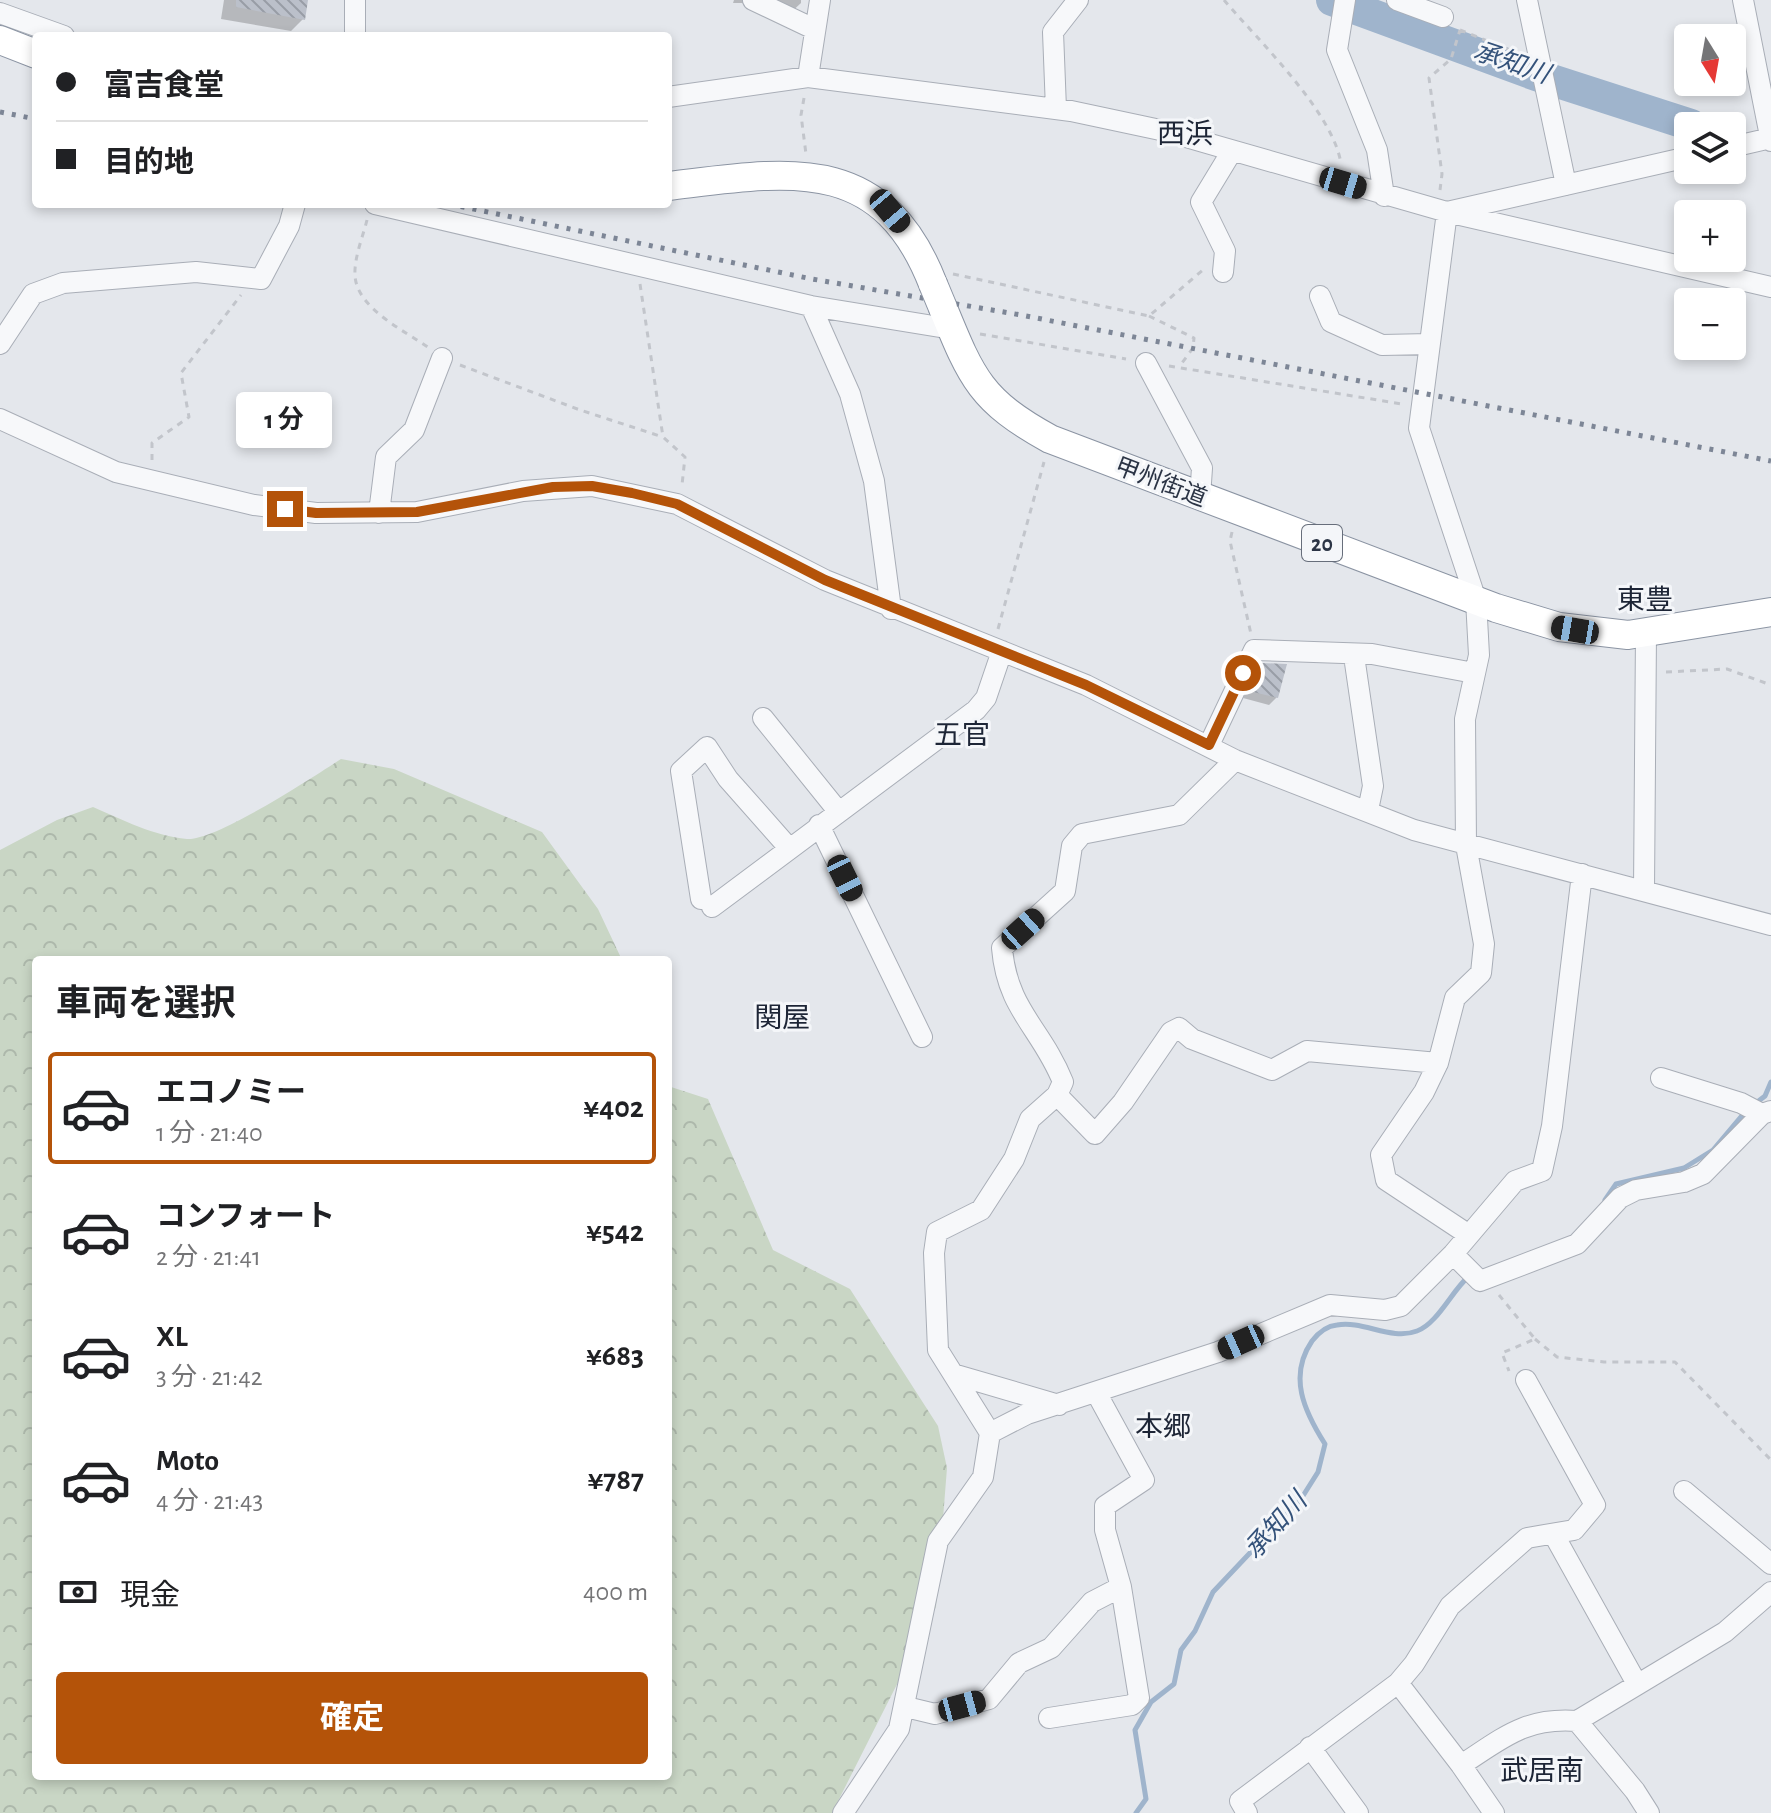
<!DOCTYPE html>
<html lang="ja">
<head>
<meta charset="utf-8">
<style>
	:root { --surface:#fff; --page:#f6f6f6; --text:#202124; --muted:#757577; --line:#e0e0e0; --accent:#b45309 }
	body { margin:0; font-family:"Alegreya Sans","Noto Sans JP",sans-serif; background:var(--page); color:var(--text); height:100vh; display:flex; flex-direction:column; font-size:30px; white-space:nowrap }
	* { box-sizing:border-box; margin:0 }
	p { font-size:26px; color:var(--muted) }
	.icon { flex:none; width:44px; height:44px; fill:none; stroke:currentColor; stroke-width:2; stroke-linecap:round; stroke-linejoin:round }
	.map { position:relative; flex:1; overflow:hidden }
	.panel { position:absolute; left:32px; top:956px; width:640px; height:824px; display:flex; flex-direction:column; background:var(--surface); border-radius:8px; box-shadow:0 4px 12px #0003 }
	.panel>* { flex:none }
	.guide { position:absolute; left:32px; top:32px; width:640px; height:176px; border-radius:8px; box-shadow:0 4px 12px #0003; display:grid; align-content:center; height:176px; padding:0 24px; background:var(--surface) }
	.needle { width:52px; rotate:169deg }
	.controls { position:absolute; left:1674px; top:24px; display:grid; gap:16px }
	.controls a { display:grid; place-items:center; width:72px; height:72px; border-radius:8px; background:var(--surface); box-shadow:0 4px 12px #0003; font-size:40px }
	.end { position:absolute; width:36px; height:36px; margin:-18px; border:10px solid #b45309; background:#fff; box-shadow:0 0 0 4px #fff }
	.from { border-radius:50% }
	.bubble { position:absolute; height:56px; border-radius:8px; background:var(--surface); box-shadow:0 4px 12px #0003; font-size:26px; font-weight:700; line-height:56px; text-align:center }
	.car { position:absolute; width:24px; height:48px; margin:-24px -12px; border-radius:10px; box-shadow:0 0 6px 2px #0007; background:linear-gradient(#222 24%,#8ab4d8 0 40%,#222 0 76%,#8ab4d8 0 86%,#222 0) }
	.guide b { display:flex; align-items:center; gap:28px; height:76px; font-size:30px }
	.guide b+b { border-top:2px solid var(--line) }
	.guide i { width:20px; height:20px; background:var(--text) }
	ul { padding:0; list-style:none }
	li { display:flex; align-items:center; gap:24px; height:112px; margin:0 16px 12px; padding:0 8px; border:4px solid transparent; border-radius:8px }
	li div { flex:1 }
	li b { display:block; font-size:30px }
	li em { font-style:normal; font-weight:700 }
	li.current { border-color:var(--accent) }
	li>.icon { width:72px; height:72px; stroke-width:1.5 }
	h2 { padding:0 24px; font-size:36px; line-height:96px }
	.pay { display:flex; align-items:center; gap:20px; height:88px; padding:0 24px; font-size:30px }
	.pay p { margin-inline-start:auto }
	.primary-button { display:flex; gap:16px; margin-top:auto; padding:16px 24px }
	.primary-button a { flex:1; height:92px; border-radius:8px; background:var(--accent); color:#fff; font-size:32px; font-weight:700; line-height:92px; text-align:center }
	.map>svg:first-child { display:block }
	.forest { fill:url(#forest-crowns) }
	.shadow { fill:#0003 }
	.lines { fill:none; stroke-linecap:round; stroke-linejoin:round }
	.stream { stroke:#9fb4cc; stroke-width:5 }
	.river { stroke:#9fb4cc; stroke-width:32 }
	.building { fill:url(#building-back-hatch) }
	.minor-casing { stroke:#a9aeb7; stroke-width:22 }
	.highway-casing { stroke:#8b94a3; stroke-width:30 }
	.path { stroke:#c2c5cb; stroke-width:3; stroke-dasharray:6 6; stroke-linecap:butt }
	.minor { stroke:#f7f8fa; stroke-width:20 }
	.highway { stroke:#fff; stroke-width:28 }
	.rail { stroke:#7d8696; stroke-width:5; stroke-dasharray:4 8; stroke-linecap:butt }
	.highway-bridge-casing { stroke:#8b94a3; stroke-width:30; stroke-linecap:butt }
	.highway-bridge { stroke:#fff; stroke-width:28 }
	.route { stroke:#b45309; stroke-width:10 }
	.labels { text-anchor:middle; stroke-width:6; stroke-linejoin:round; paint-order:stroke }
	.shield { fill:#f4f6f9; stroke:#676e7b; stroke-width:2 }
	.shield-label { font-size:22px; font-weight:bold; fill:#2b3445 }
	.street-label { font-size:24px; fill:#2b3445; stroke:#f4f6f9 }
	.water-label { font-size:26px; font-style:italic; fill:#34527a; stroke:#f4f6f9 }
	.quarter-label { font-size:28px; fill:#1d2536; stroke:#f4f6f9 }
</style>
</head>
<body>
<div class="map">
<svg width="1771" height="1813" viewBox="0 0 1771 1813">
	<defs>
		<pattern id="forest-crowns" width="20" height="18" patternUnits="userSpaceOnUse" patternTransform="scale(2)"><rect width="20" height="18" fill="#c9d6c5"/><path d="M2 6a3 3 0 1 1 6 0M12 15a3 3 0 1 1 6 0" fill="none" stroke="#adb8ab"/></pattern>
		<pattern id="building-back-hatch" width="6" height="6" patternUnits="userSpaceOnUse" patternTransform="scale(2)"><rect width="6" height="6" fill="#bbc0ca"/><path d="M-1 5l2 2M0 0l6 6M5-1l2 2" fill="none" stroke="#989da6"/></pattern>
	</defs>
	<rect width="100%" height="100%" fill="#e4e7ec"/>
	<path class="forest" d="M341 759 394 769 542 832 598 909 622 960H36V1776H668V1086L708 1099 773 1250 850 1289 938 1426 947 1468 936 1607 832 1813H0V850L57 820 93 807C123 820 154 836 187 839 216 841 313 777 341 759Z"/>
	<path class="shadow" d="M224 0H306L303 19 291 31 221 19Z
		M734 0H801V3L785 18 774 19 742 3H733Z
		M1263 665 1277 697 1269 705 1243 698Z"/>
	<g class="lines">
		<path class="stream" d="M1756 1103 1765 1096 1771 1082
			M1605 1200 1616 1184 1684 1168 1713 1150 1745 1112
			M1136 1813 1146 1799 1135 1730 1151 1702 1174 1684 1181 1650 1195 1631 1213 1592 1301 1499 1318 1472 1325 1444C1304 1411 1288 1376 1312 1341 1319 1332 1326 1326 1337 1325 1363 1320 1391 1341 1417 1331 1437 1324 1452 1291 1468 1277"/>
		<path class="river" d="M1332 0 1536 75 1691 125"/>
	</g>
	<path class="building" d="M236 0H308L305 20 236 7Z
		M1262 663 1287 664 1278 698 1249 691Z"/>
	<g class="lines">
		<defs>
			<path id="minor" d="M355 0V36
				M753 0 814 29
				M1345 0 1337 50 1377 150 1384 196
				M1397 0 1443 17
				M1527 0 1566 185
				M1743 0 1771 141
				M0 13 64 36
				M808 77 820 0
				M668 97 808 77 1071 111 1165 131 1447 212 1771 287
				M1056 109 1053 32 1078 0
				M1732 147 1771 138
				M375 204 811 306 952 329
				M1223 272 1225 251 1201 202 1232 151
				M1320 296 1331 322 1382 345 1430 344
				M811 306 850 394 874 481 891 609
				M0 344 33 294 63 283 196 272 261 279 289 226 295 204
				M1146 363 1202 468 1200 497
				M0 419 116 472 254 505 316 513 417 512 523 491 592 486 677 504 825 580 1086 685 1235 760 1414 830 1771 925
				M379 513 386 457 414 430 442 358
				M1354 656 1373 786 1368 810
				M763 718 838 811
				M1209 745 1254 650 1372 654 1474 673
				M819 825 922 1037
				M1644 891 1646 633
				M701 899 681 771 707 747 728 779 789 848
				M712 907 976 710 986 698 1002 651
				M1661 1078 1741 1103 1762 1114
				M1057 1095 1063 1082C1042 1029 1007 1010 1002 948L1065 891 1072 846 1082 834 1179 815 1235 760
				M1469 1235 1386 1180 1381 1155 1424 1092 1438 1063 1455 998 1481 973 1484 944 1466 845 1465 719 1479 655 1476 600 1419 428 1447 212 1688 157
				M1453 1254 1480 1281 1577 1244 1620 1198 1636 1190 1684 1182 1703 1174 1762 1114 1771 1111
				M953 1374 1059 1405
				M990 1433 938 1350 934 1253 937 1232 981 1210 1014 1159 1030 1119 1057 1095 1095 1134 1123 1102 1171 1032 1179 1028 1192 1039 1272 1070 1307 1051 1438 1063
				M1684 1491 1771 1564
				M1554 1535 1637 1684
				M1398 1683 1461 1765C1503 1738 1525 1717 1577 1721
				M906 1707 935 1714 989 1699 1019 1663 1051 1648 1092 1602 1121 1587
				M1049 1718 1132 1705 1139 1698 1121 1587 1105 1530V1506L1144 1480 1097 1394
				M1310 1747 1358 1813
				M1461 1765 1494 1813
				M843 1813 899 1729 938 1541 983 1477 990 1433 1027 1414 1218 1352 1330 1305 1385 1310 1401 1306 1453 1254 1515 1181 1542 1171 1552 1126 1582 874
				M1247 1813 1240 1801 1398 1683 1414 1664 1450 1606 1527 1538 1574 1530 1595 1505 1526 1380
				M1649 1813 1635 1791 1577 1721 1725 1632 1771 1592"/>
			<path id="highway" d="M0 40 36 54
				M668 186C786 172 881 151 933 284
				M943 308C972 379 981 401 1050 439L1496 608 1559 627 1628 635 1771 612"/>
		</defs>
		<use href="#minor" class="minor-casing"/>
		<use href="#highway" class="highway-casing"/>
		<path class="path" d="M1224 0C1257 39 1334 113 1341 164
			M1460 30 1520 54
			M804 98 801 115 806 154
			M1440 190 1442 174 1429 78 1451 59 1460 30
			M367 220C363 236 354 258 355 275 356 308 405 331 429 348
			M953 274 1149 316 1204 269
			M640 284 663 437 685 457 682 485
			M1149 316 1194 338 1193 348 1179 367
			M980 334 1126 359
			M460 365 580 410 663 437
			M1169 366 1402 404
			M152 460V443L189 417 181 373 241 295
			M1232 532 1230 541 1251 634
			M998 629 1044 462
			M1666 672 1727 669 1771 685
			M1499 1295 1535 1339 1502 1353 1509 1371
			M1535 1339 1557 1357 1604 1362H1675L1771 1460"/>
		<use href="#minor" class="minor"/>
		<use href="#highway" class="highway"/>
		<path class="rail" d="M0 112 36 119
			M449 204 812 279 1021 315 1771 461"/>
		<defs>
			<path id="highway-bridge" d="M933 284 943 308"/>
		</defs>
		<use href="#highway-bridge" class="highway-bridge-casing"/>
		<use href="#highway-bridge" class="highway-bridge"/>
	</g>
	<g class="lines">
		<path class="route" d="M285 509 316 513 417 512 553 487 592 486 632 493 677 504 825 580 1086 685 1209 745 1243 673"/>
	</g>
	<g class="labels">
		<rect class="shield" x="1302" y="525" width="40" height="36" rx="6"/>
		<g class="shield-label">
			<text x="1322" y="551">20</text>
		</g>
		<g class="street-label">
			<text transform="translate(1161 482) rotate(21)" y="8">甲州街道</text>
		</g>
		<g class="water-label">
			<text transform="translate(1512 62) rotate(19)" y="9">承知川</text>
			<text transform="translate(1275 1525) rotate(-48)" y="9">承知川</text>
		</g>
		<g class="quarter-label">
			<text x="1185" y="143">西浜</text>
			<text x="1645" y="609">東豊</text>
			<text x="962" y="744">五官</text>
			<text x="782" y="1027">関屋</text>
			<text x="1163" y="1436">本郷</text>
			<text x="1542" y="1780">武居南</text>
		</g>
	</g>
</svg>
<div class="controls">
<a><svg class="needle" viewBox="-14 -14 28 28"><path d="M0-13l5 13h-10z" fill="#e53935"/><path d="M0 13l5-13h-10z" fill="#757577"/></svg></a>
<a><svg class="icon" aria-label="layers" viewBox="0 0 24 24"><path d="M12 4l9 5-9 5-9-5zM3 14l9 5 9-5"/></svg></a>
<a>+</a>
<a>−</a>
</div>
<i class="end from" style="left:1243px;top:673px"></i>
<i class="end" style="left:285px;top:509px"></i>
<div class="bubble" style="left:236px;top:392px;width:96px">1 分</div>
<i class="car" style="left:1343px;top:183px;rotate:107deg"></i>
<i class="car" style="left:890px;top:211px;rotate:140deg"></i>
<i class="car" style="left:1575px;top:630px;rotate:280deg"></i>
<i class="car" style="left:845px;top:878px;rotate:154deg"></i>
<i class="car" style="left:1023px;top:929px;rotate:48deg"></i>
<i class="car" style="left:1241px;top:1342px;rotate:246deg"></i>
<i class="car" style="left:962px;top:1706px;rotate:75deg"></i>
<div class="guide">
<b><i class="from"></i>富吉食堂</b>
<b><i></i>目的地</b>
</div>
<section class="panel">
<h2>車両を選択</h2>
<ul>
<li class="current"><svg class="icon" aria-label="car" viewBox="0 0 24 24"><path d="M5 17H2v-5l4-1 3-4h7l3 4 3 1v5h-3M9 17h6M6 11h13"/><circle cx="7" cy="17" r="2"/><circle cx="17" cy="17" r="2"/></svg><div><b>エコノミー</b><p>1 分 · 21:40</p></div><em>¥402</em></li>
<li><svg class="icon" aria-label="car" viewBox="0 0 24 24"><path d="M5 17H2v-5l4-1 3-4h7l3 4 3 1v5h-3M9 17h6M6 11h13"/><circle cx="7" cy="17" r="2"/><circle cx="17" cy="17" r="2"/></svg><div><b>コンフォート</b><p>2 分 · 21:41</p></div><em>¥542</em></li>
<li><svg class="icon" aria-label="car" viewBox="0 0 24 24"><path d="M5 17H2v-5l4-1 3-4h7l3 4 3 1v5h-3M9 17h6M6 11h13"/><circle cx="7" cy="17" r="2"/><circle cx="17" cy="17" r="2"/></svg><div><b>XL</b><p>3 分 · 21:42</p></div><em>¥683</em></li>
<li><svg class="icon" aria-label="car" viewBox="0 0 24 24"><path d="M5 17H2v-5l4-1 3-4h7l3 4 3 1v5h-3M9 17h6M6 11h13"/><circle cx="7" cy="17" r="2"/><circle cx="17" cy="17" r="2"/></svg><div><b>Moto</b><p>4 分 · 21:43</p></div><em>¥787</em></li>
</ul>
<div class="pay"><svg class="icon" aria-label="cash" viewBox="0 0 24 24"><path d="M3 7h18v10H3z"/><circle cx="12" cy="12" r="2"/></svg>現金<p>400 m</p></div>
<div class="primary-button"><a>確定</a></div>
</section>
</div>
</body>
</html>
